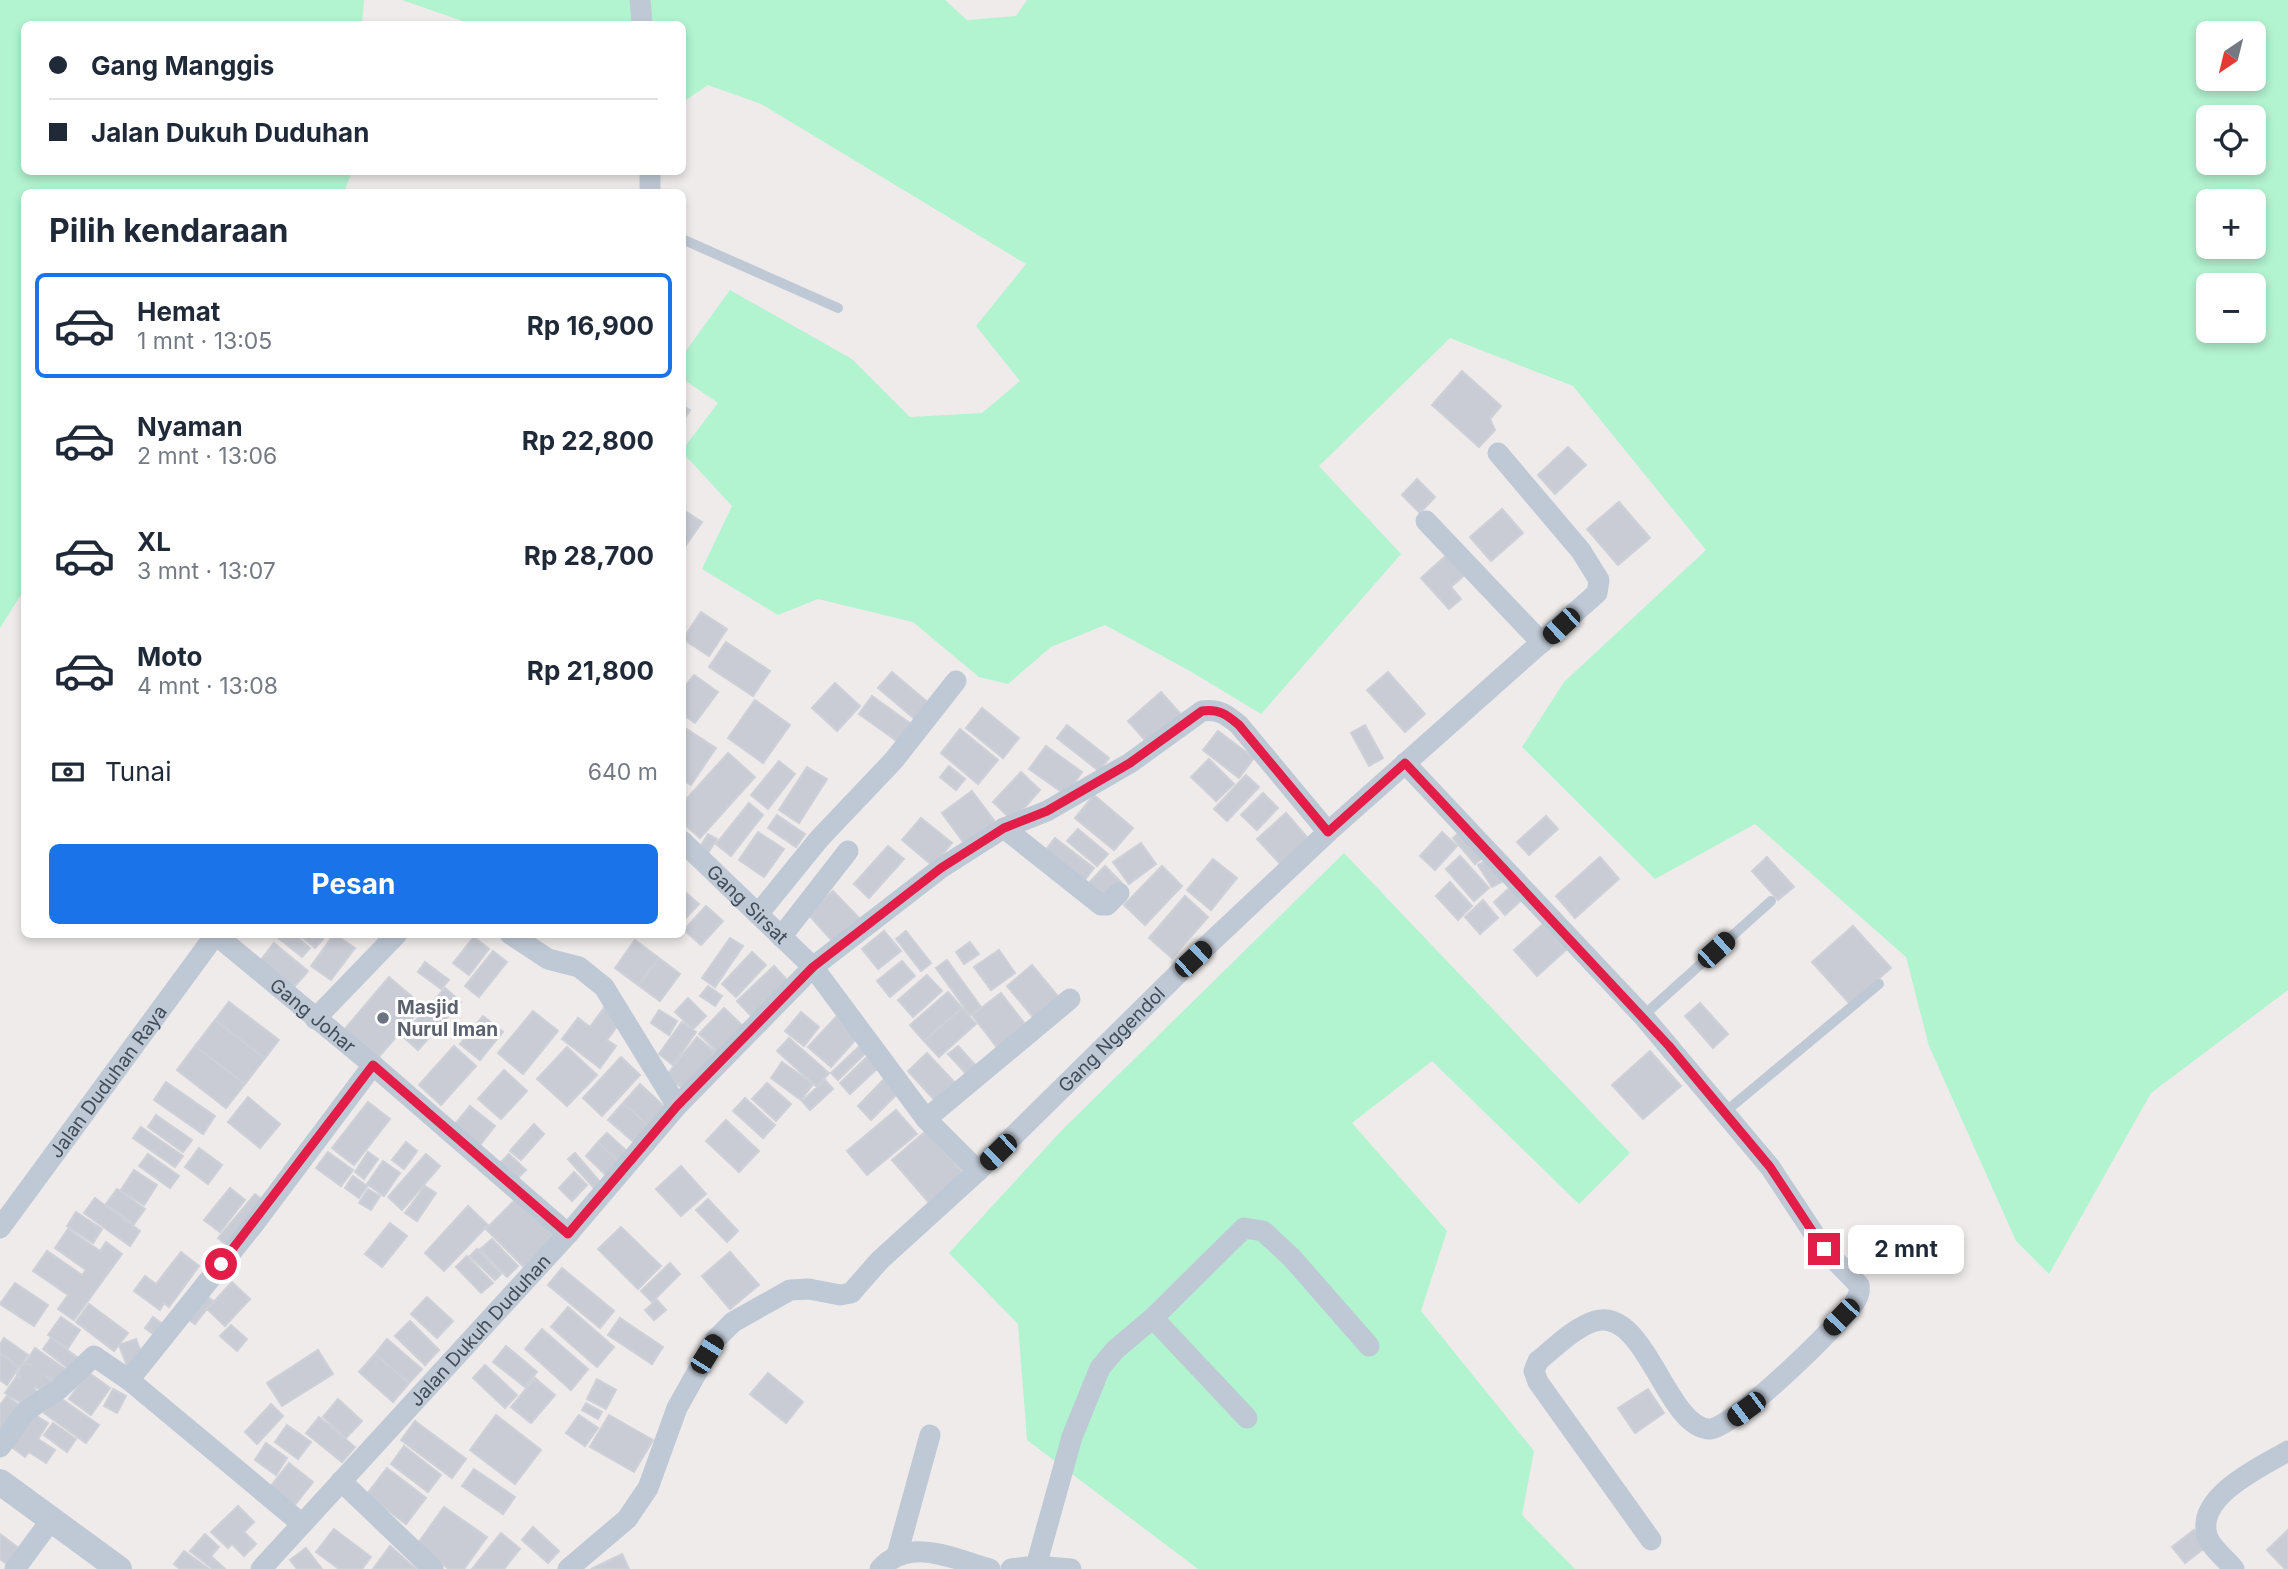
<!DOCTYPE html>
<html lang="id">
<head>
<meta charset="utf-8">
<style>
	:root { --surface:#fff; --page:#f6f6f7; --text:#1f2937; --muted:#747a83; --line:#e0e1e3; --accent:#1a73e8 }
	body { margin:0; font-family:Inter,sans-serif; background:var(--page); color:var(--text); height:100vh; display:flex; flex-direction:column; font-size:26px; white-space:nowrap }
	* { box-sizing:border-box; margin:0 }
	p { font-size:23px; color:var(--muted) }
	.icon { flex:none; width:38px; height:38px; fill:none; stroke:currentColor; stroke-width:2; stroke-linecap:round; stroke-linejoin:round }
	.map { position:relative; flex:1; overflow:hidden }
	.drawer { position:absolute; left:21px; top:189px; width:665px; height:749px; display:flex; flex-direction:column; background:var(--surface); border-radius:10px; box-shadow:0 4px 10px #0003 }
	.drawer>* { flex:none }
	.hud { position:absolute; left:21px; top:21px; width:665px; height:154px; border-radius:10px; box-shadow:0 4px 10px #0003; display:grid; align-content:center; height:154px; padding:0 28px; background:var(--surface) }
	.needle { width:46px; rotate:215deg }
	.tools { position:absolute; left:2196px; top:21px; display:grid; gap:14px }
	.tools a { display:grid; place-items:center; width:70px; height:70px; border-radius:10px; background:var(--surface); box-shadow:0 4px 10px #0003; font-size:35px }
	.end { position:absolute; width:32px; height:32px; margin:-16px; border:9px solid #e11d48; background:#fff; box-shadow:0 0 0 4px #fff }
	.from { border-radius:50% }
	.bubble { position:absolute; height:49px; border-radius:10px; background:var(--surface); box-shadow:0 4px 10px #0003; font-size:23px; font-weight:700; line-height:49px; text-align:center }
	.car { position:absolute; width:21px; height:42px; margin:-21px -10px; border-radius:9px; box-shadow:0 0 5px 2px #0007; background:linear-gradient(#222 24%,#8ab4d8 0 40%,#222 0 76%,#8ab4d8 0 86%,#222 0) }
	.hud b { display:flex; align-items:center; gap:24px; height:66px; font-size:26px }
	.hud b+b { border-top:2px solid var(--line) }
	.hud i { width:18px; height:18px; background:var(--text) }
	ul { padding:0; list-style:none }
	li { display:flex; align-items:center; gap:21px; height:105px; margin:0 14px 10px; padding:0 14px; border:4px solid transparent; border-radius:10px }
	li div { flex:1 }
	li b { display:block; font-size:26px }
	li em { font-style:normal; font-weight:700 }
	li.current { border-color:var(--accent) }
	li>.icon { width:63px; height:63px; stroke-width:1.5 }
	h2 { padding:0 28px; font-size:32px; line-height:84px }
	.pay { display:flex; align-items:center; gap:18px; height:77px; padding:0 28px; font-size:26px }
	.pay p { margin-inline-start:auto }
	.primary-button { display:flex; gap:14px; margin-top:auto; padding:14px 28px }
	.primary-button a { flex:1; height:80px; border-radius:10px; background:var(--accent); color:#fff; font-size:28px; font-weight:700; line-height:80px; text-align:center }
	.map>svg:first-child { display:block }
	.green { fill:#b2f3d0; fill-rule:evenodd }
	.building { fill:#c9ccd4; stroke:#ced0d8; stroke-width:2 }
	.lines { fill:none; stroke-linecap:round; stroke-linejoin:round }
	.service { stroke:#bfc9d5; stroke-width:10 }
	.minor { stroke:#bfc9d5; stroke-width:21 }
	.tertiary { stroke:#bfc9d5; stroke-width:26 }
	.route { stroke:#e11d48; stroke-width:9 }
	.worship-dot { fill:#6b7280; stroke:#fff; stroke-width:2.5 }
	.labels { text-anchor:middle; stroke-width:6; stroke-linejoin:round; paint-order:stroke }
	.street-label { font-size:19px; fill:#424d5b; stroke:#fff }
	.worship-label { font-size:19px; font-weight:bold; fill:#5b616d; stroke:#fff; text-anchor:start }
</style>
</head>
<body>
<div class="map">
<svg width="2288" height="1569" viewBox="0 0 2288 1569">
	<rect width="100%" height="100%" fill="#efebeb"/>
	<path class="green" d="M0 0H364L362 24H24V172H352L344 192H24V590L0 628Z
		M402 0H945L967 20 1016 16 1027 0H2288V990L2151 1093 2049 1274 2016 1241 1929 1046 1906 957 1755 824 1655 879 1522 747 1564 682 1706 550 1573 386 1450 338 1319 466 1401 554 1261 714 1190 671 1105 625 1051 647 1008 684 979 677 913 622 818 599 778 615 702 569 732 506 683 453V449L718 403 683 379V355L730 290 852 359 910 417 982 413 1020 381 976 326 1026 264 761 104 708 85 683 102 682 24H471ZM2208 33H2254V79H2208ZM2208 117H2254V163H2208ZM2208 201H2254V247H2208ZM2208 285H2254V331H2208Z
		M1344 853 1630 1153 1579 1204 1432 1061 1352 1123 1447 1231 1421 1311 1534 1451 1522 1515 1575 1569H1198L1027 1440 1018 1324 949 1253 1063 1129Z"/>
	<path class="building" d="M1462 371 1501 406 1490 419 1495 430 1479 447 1432 405Z
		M682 405 690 410 682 423Z
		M1568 447 1586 465 1555 494 1538 475Z
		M1417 479 1435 497 1420 513 1402 495Z
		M1619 502 1650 538 1618 565 1587 529Z
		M682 509 702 522 682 551Z
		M1502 509 1523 533 1491 561 1470 537Z
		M1449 553 1467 573 1451 587 1461 599 1449 609 1421 578Z
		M701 612 727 629 709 656 683 639Z
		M726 642 770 671 753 696 709 667Z
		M892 672 930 704 916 720 878 688Z
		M1388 672 1425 714 1405 732 1367 690Z
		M694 675 718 692 695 723 682 714V690Z
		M835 683 860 706 837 731 812 708Z
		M1161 692 1184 718 1151 747 1128 721Z
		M872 696 914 726 901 744 859 714Z
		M755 700 790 725 763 763 728 738Z
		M982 708 1019 738 1003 758 966 728Z
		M1067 725 1109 758 1099 771 1057 738Z
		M1365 725 1383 758 1369 766 1351 733Z
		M682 726 716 748 691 785 682 780Z
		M960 729 998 760 978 784 941 753Z
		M1218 731 1254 758 1239 778 1203 750Z
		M1046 746 1082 772 1066 795 1029 769Z
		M728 753 755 777 700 838 682 822V804Z
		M1209 759 1234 784 1216 801 1191 777Z
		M779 761 795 774 768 809 751 795Z
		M949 766 965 779 956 790 940 777Z
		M807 767 827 779 799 823 779 810Z
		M1021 772 1040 790 1013 821 993 802Z
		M1246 775 1259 787 1227 821 1214 809Z
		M972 791 999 827 969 850 942 813Z
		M1263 793 1278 808 1257 830 1241 815Z
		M1094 795 1133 828 1114 850 1075 818Z
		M749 803 763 815 731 856 716 844Z
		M1286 813 1312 843 1284 868 1257 839Z
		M777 815 805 834 796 847 768 828Z
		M1546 816 1558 829 1529 855 1517 842Z
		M921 818 952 843 933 866 902 840Z
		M1078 829 1108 854 1097 866 1067 841Z
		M1463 829 1487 854 1475 864 1453 838Z
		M758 832 784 849 764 877 739 860Z
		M1442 832 1457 846 1435 870 1420 856Z
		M708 834 717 839 708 853 700 847Z
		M1055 838 1094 868 1081 885 1041 856Z
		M1141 843 1156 864 1129 884 1113 862Z
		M888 846 904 859 869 898 854 884Z
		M1460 856 1489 888 1474 901 1446 869Z
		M1492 857 1505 880 1492 887 1478 865Z
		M1600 857 1619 879 1575 918 1556 896Z
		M1767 857 1794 887 1778 900 1752 871Z
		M1213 859 1237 878 1211 910 1187 890Z
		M1105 866 1122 883 1103 903 1086 886Z
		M1162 866 1182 886 1145 925 1124 905Z
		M1450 882 1472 906 1458 920 1436 896Z
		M1516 882 1527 895 1505 915 1494 902Z
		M833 891 860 919 834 943 808 914Z
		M685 892 699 904 682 922V894Z
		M1185 896 1208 917 1172 958 1149 938Z
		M1483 900 1498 918 1480 934 1465 917Z
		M706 906 723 921 701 945 684 930Z
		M1543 924 1566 950 1537 976 1514 950Z
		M1853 926 1891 968 1850 1004 1812 962Z
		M884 931 901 951 878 969 862 949Z
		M906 931 931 963 921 971 896 939Z
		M279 934H294L310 948 302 957 277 937Z
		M299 934H318L323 939 315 948Z
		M334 934 355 948 331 980 311 966Z
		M474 937 489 949 469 975 453 963Z
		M730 938 743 946 715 987 702 978Z
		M635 940 659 958 638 985 615 968Z
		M970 942 979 954 964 964 956 952Z
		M274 943 308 971 293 988 260 961Z
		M999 950 1015 973 991 990 974 967Z
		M493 951 507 962 479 997 465 986Z
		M752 952 766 965 736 997 722 984Z
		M659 958 680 974 660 1001 638 985Z
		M947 960 981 1007 970 1015 936 968Z
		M902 961 915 976 890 997 877 981Z
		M425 962 449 980 441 989 418 972Z
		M1032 965 1062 1001 1037 1022 1007 986Z
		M774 966 791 984 754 1019 737 1001Z
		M927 975 942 991 913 1017 898 1000Z
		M389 977 423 1006 377 1059 344 1030Z
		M708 986 722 996 715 1006 700 996Z
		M445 988 461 1002 418 1050 402 1036Z
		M948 992 962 1008 924 1041 910 1025Z
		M1001 993 1028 1028 999 1050 972 1015Z
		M688 998 706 1016 693 1029 675 1012Z
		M229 1002 279 1040 265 1058 215 1020Z
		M1700 1003 1728 1034 1713 1048 1685 1016Z
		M604 1008 621 1021 607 1040 616 1046 600 1068 562 1039 578 1018 590 1027Z
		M724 1008 744 1027 719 1053 699 1034Z
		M962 1008 976 1024 939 1057 924 1041Z
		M659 1010 677 1021 669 1035 651 1023Z
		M533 1011 558 1031 523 1074 498 1053Z
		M801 1012 819 1027 804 1046 785 1031Z
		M483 1016 503 1032 480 1060 460 1044Z
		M836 1017 858 1037 831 1067 808 1047Z
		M215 1020 265 1058 245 1084 195 1046Z
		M682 1022 696 1032 673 1065 659 1054Z
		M697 1037 715 1052 685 1090 666 1076Z
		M789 1038 829 1073 817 1087 777 1051Z
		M865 1041 871 1048 838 1080 831 1073Z
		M195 1046 245 1084 226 1108 177 1070Z
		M454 1046 476 1066 441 1105 419 1085Z
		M958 1046 979 1069 970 1078 948 1054Z
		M567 1047 597 1075 567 1106 537 1079Z
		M1650 1051 1681 1086 1643 1119 1612 1085Z
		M927 1053 958 1086 939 1105 908 1071Z
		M868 1056 879 1067 850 1094 840 1083Z
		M621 1057 640 1075 602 1116 583 1098Z
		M782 1062 813 1084 801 1100 771 1078Z
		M504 1070 527 1091 501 1119 478 1099Z
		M886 1077 900 1091 871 1120 858 1106Z
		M825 1080 833 1089 810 1110 802 1101Z
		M166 1082 215 1116 203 1134 154 1100Z
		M767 1083 791 1104 776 1121 752 1099Z
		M640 1084 667 1109 651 1128 623 1103Z
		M248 1097 280 1124 260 1148 228 1122Z
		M745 1098 775 1125 763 1138 733 1111Z
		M368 1102 390 1119 354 1165 332 1148Z
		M623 1103 651 1128 636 1144 608 1120Z
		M470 1106 495 1126 476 1150 450 1130Z
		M896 1110 917 1134 867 1175 847 1151Z
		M156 1115 192 1140 183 1152 148 1127Z
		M726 1120 759 1151 739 1172 706 1141Z
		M534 1124 544 1134 521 1160 510 1151Z
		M141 1127 183 1156 175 1167 133 1138Z
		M926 1131 965 1175 931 1205 892 1160Z
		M607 1133 632 1156 623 1166 598 1142Z
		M406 1142 417 1151 404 1169 392 1160Z
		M598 1142 623 1166 610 1179 586 1156Z
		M199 1148 222 1165 208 1184 185 1167Z
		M328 1152 353 1170 341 1186 316 1168Z
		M368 1152 378 1159 364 1179 355 1172Z
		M575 1153 600 1182 594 1188 568 1159Z
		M148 1154 179 1176 170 1188 139 1166Z
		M426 1154 440 1166 402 1210 388 1197Z
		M509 1154 526 1170 516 1180 499 1164Z
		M383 1161 400 1173 384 1196 367 1184Z
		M681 1166 706 1194 681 1216 656 1189Z
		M134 1170 157 1185 144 1205 121 1190Z
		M574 1172 587 1185 572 1201 559 1188Z
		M353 1176 367 1186 359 1198 345 1188Z
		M425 1186 436 1193 417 1221 405 1213Z
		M230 1188 245 1200 220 1232 204 1220Z
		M117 1189 145 1209 134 1224 106 1204Z
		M368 1189 380 1196 371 1210 359 1203Z
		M255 1194 267 1203 230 1248 218 1238Z
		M95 1198 140 1231 130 1246 84 1213Z
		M516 1199 554 1236 524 1267 486 1229Z
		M708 1199 738 1231 727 1242 696 1210Z
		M468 1206 488 1225 444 1271 425 1253Z
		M76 1212 102 1229 93 1243 67 1226Z
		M390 1223 407 1236 382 1267 365 1254Z
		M621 1227 661 1266 638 1289 598 1249Z
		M68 1229 100 1251 106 1242 122 1254 74 1320 58 1309 68 1295 33 1271 47 1251 82 1275 86 1270 55 1248Z
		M492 1239 518 1266 507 1277 480 1249Z
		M477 1249 501 1274 495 1280 470 1256Z
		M181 1252 199 1266 169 1307 164 1303 160 1310 134 1291 145 1276 156 1284Z
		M730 1252 759 1285 730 1309 702 1276Z
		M467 1256 493 1283 481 1293 456 1267Z
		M670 1263 680 1274 652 1302 641 1291Z
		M562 1268 614 1311 600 1328 548 1285Z
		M232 1282 250 1299 225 1326 207 1309Z
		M15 1283 48 1305 34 1326 0 1304Z
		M201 1291 213 1301 195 1324 183 1315Z
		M427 1297 453 1321 437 1338 411 1314Z
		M657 1300 666 1310 654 1320 645 1310Z
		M89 1304 128 1333 114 1351 76 1322Z
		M568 1307 614 1347 597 1367 551 1327Z
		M61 1317 80 1330 68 1348 48 1335Z
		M153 1317 168 1328 160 1339 145 1328Z
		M620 1318 663 1347 652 1364 608 1335Z
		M410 1321 439 1350 425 1365 395 1336Z
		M231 1325 247 1339 237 1351 220 1336Z
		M542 1329 588 1369 571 1390 525 1349Z
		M4 1338 28 1355 19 1367 0 1353V1344Z
		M51 1338 81 1360 72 1371 43 1349Z
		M136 1339 144 1360 127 1366 119 1345Z
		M387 1339 422 1369 409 1383 375 1354Z
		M506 1346 537 1372 525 1387 493 1362Z
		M35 1348 68 1371 59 1385 45 1375 55 1383 47 1395 36 1387 34 1389 40 1394 25 1405 5 1393 17 1376 22 1378 17 1374 25 1362 32 1366 26 1362Z
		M318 1350 333 1374 282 1406 267 1383Z
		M0 1353 19 1367 7 1385 0 1380Z
		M375 1354 409 1383 393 1402 359 1372Z
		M485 1365 517 1395 505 1408 473 1378Z
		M88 1372 110 1388 91 1415 69 1399Z
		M768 1373 803 1402 786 1423 750 1394Z
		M535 1378 555 1395 531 1423 511 1407Z
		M597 1379 616 1390 606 1409 587 1399Z
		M113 1389 126 1396 117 1413 104 1406Z
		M1648 1389 1664 1413 1635 1433 1618 1408Z
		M56 1395 99 1425 86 1443 44 1413Z
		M7 1396 23 1408 0 1439V1405Z
		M338 1399 362 1421 346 1438 323 1417Z
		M586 1403 602 1412 598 1419 582 1410Z
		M271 1404 283 1416 257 1444 245 1432Z
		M32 1413 48 1423 38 1439 55 1450 46 1463 29 1452 25 1457 10 1446Z
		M496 1415 541 1450 515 1484 470 1450Z
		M579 1415 598 1428 585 1446 566 1433Z
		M609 1415 653 1440 634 1472 590 1447Z
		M319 1417 355 1447 342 1462 306 1433Z
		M415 1421 466 1459 452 1478 401 1440Z
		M53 1423 76 1439 67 1452 44 1435Z
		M287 1425 311 1442 298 1459 275 1442Z
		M266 1443 287 1458 276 1475 255 1460Z
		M404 1446 441 1475 428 1492 391 1464Z
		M289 1463 313 1482 294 1506 270 1487Z
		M387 1468 426 1498 406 1524 367 1494Z
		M474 1469 515 1497 503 1514 462 1486Z
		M238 1506 254 1522 244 1532 256 1544 244 1556 232 1544 228 1548 211 1532Z
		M444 1507 487 1537 464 1569H449L416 1546Z
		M533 1527 559 1551 548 1563 522 1540Z
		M334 1529 371 1557 362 1569H339L316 1552Z
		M2194 1530 2207 1546 2185 1563 2172 1547Z
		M2288 1530V1569H2285L2267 1550Z
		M501 1533 520 1549 504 1569H472Z
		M0 1534 20 1549 8 1565 0 1559Z
		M205 1534 219 1547 211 1556 225 1569H213L190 1551Z
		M390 1546 416 1569H373Z
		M306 1548 322 1569H297L290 1560Z
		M184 1551 209 1569H180L174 1564Z
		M622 1554 629 1569H591Z"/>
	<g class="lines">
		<path class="service" d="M682 239 838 308
			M1643 1016 1771 901
			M1725 1112 1879 984"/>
		<g class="minor">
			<path d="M640 0 642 24"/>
			<path d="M650 192V172"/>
			<path d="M1426 521 1542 643"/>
			<path d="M1405 763 1643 1016 1770 1167 1824 1249 1859 1285C1860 1291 1859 1295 1856 1300 1843 1322 1731 1431 1709 1429 1666 1427 1646 1307 1595 1321 1575 1327 1554 1348 1538 1361L1534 1371 1538 1382 1651 1540"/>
			<path d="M1004 828 1101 905H1107L1119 893"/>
			<path id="s1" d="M682 841 813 967 926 1119 978 1171"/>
			<path d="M758 914 819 839 894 760 956 681"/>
			<path d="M510 934 548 959 579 967 604 987 677 1106"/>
			<path id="s2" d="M216 935 373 1065 568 1234"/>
			<path d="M781 937 848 851"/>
			<path d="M315 1019 397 934"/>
			<path d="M926 1119 1070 999"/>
			<path id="s3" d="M0 1228 216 934"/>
			<path d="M1153 1318 1247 1418"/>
			<path d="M129 1380 254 1224 373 1065"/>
			<path d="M0 1447 26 1411 59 1389 94 1356 129 1380 302 1524"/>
			<path d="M341 1481 433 1569"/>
			<path d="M897 1555 930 1435"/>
			<path d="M1036 1566 1071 1569"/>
			<path d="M15 1569 51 1520"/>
			<path id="s4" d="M261 1569 568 1234 677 1106 813 967 941 868 1004 828 1047 811 1130 763 1202 711C1219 709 1226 714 1239 725L1328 832"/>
			<path id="s5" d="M568 1569 627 1519 648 1488 677 1408 715 1340 733 1322 790 1290 809 1289 840 1295 851 1293 880 1260 978 1171 1193 959 1328 832 1597 593 1599 580 1581 551 1498 453"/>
			<path d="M880 1569C910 1536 954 1559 990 1569"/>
			<path d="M1011 1569 1036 1566 1072 1437 1100 1368 1115 1350 1153 1318 1244 1228 1263 1231 1292 1258 1369 1346"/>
			<path d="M2234 1569C2226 1559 2210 1547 2207 1535 2196 1496 2262 1466 2288 1451"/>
		</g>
		<path class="tertiary" d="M0 1482 119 1569"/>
	</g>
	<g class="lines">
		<path class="route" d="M221 1264 373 1065 568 1234 677 1106 813 967 941 868 1004 828 1047 811 1130 763 1202 711C1219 709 1226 714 1239 725L1328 832 1405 763 1669 1046 1770 1167 1824 1249"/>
	</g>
	<circle class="worship-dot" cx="383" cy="1018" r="7"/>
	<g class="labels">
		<g class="street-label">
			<text dy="7" stroke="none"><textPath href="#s1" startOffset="91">Gang Sirsat</textPath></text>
			<text dy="7" stroke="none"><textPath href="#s2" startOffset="126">Gang Johar</textPath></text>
			<text dy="7" stroke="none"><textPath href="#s5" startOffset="794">Gang Nggendol</textPath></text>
			<text dy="7" stroke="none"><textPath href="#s3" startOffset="182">Jalan Duduhan Raya</textPath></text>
			<text dy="7" stroke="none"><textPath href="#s4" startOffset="324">Jalan Dukuh Duduhan</textPath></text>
		</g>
		<g class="worship-label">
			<text x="397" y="1014">Masjid<tspan x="397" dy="22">Nurul Iman</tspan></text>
		</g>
	</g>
</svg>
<div class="tools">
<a><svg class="needle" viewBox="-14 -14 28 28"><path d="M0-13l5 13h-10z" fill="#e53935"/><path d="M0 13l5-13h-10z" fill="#747a83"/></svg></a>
<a><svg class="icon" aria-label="locate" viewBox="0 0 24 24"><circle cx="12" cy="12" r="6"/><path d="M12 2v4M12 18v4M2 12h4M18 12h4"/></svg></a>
<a>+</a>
<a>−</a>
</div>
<i class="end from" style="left:221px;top:1264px"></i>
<i class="end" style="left:1824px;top:1249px"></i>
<div class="bubble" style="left:1848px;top:1225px;width:116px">2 mnt</div>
<i class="car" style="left:1561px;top:626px;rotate:227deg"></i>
<i class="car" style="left:1716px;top:950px;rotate:48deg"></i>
<i class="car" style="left:1193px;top:959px;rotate:47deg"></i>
<i class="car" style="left:998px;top:1152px;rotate:226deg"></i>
<i class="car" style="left:1841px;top:1317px;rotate:224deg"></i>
<i class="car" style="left:707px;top:1354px;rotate:32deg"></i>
<i class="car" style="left:1746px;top:1409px;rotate:233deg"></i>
<div class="hud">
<b><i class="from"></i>Gang Manggis</b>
<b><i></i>Jalan Dukuh Duduhan</b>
</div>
<section class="drawer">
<h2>Pilih kendaraan</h2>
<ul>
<li class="current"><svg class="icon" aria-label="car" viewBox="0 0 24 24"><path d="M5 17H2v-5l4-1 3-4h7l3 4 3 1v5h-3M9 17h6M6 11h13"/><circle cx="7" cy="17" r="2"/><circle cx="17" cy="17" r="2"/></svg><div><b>Hemat</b><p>1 mnt · 13:05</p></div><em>Rp 16,900</em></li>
<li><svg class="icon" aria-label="car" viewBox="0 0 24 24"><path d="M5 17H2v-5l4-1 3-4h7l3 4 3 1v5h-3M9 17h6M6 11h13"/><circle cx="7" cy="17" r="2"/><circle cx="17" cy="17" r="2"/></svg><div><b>Nyaman</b><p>2 mnt · 13:06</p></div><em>Rp 22,800</em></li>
<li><svg class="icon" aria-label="car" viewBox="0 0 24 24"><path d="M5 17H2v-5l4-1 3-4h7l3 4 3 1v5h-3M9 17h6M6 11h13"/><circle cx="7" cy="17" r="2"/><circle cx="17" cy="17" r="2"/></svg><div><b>XL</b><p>3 mnt · 13:07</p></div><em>Rp 28,700</em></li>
<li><svg class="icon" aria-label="car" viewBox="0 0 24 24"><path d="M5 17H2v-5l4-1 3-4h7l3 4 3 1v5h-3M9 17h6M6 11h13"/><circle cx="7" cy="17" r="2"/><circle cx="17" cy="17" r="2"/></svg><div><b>Moto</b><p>4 mnt · 13:08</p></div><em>Rp 21,800</em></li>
</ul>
<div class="pay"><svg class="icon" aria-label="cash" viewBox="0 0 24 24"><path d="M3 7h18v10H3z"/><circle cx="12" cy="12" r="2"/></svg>Tunai<p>640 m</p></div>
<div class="primary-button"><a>Pesan</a></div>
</section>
</div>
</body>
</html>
